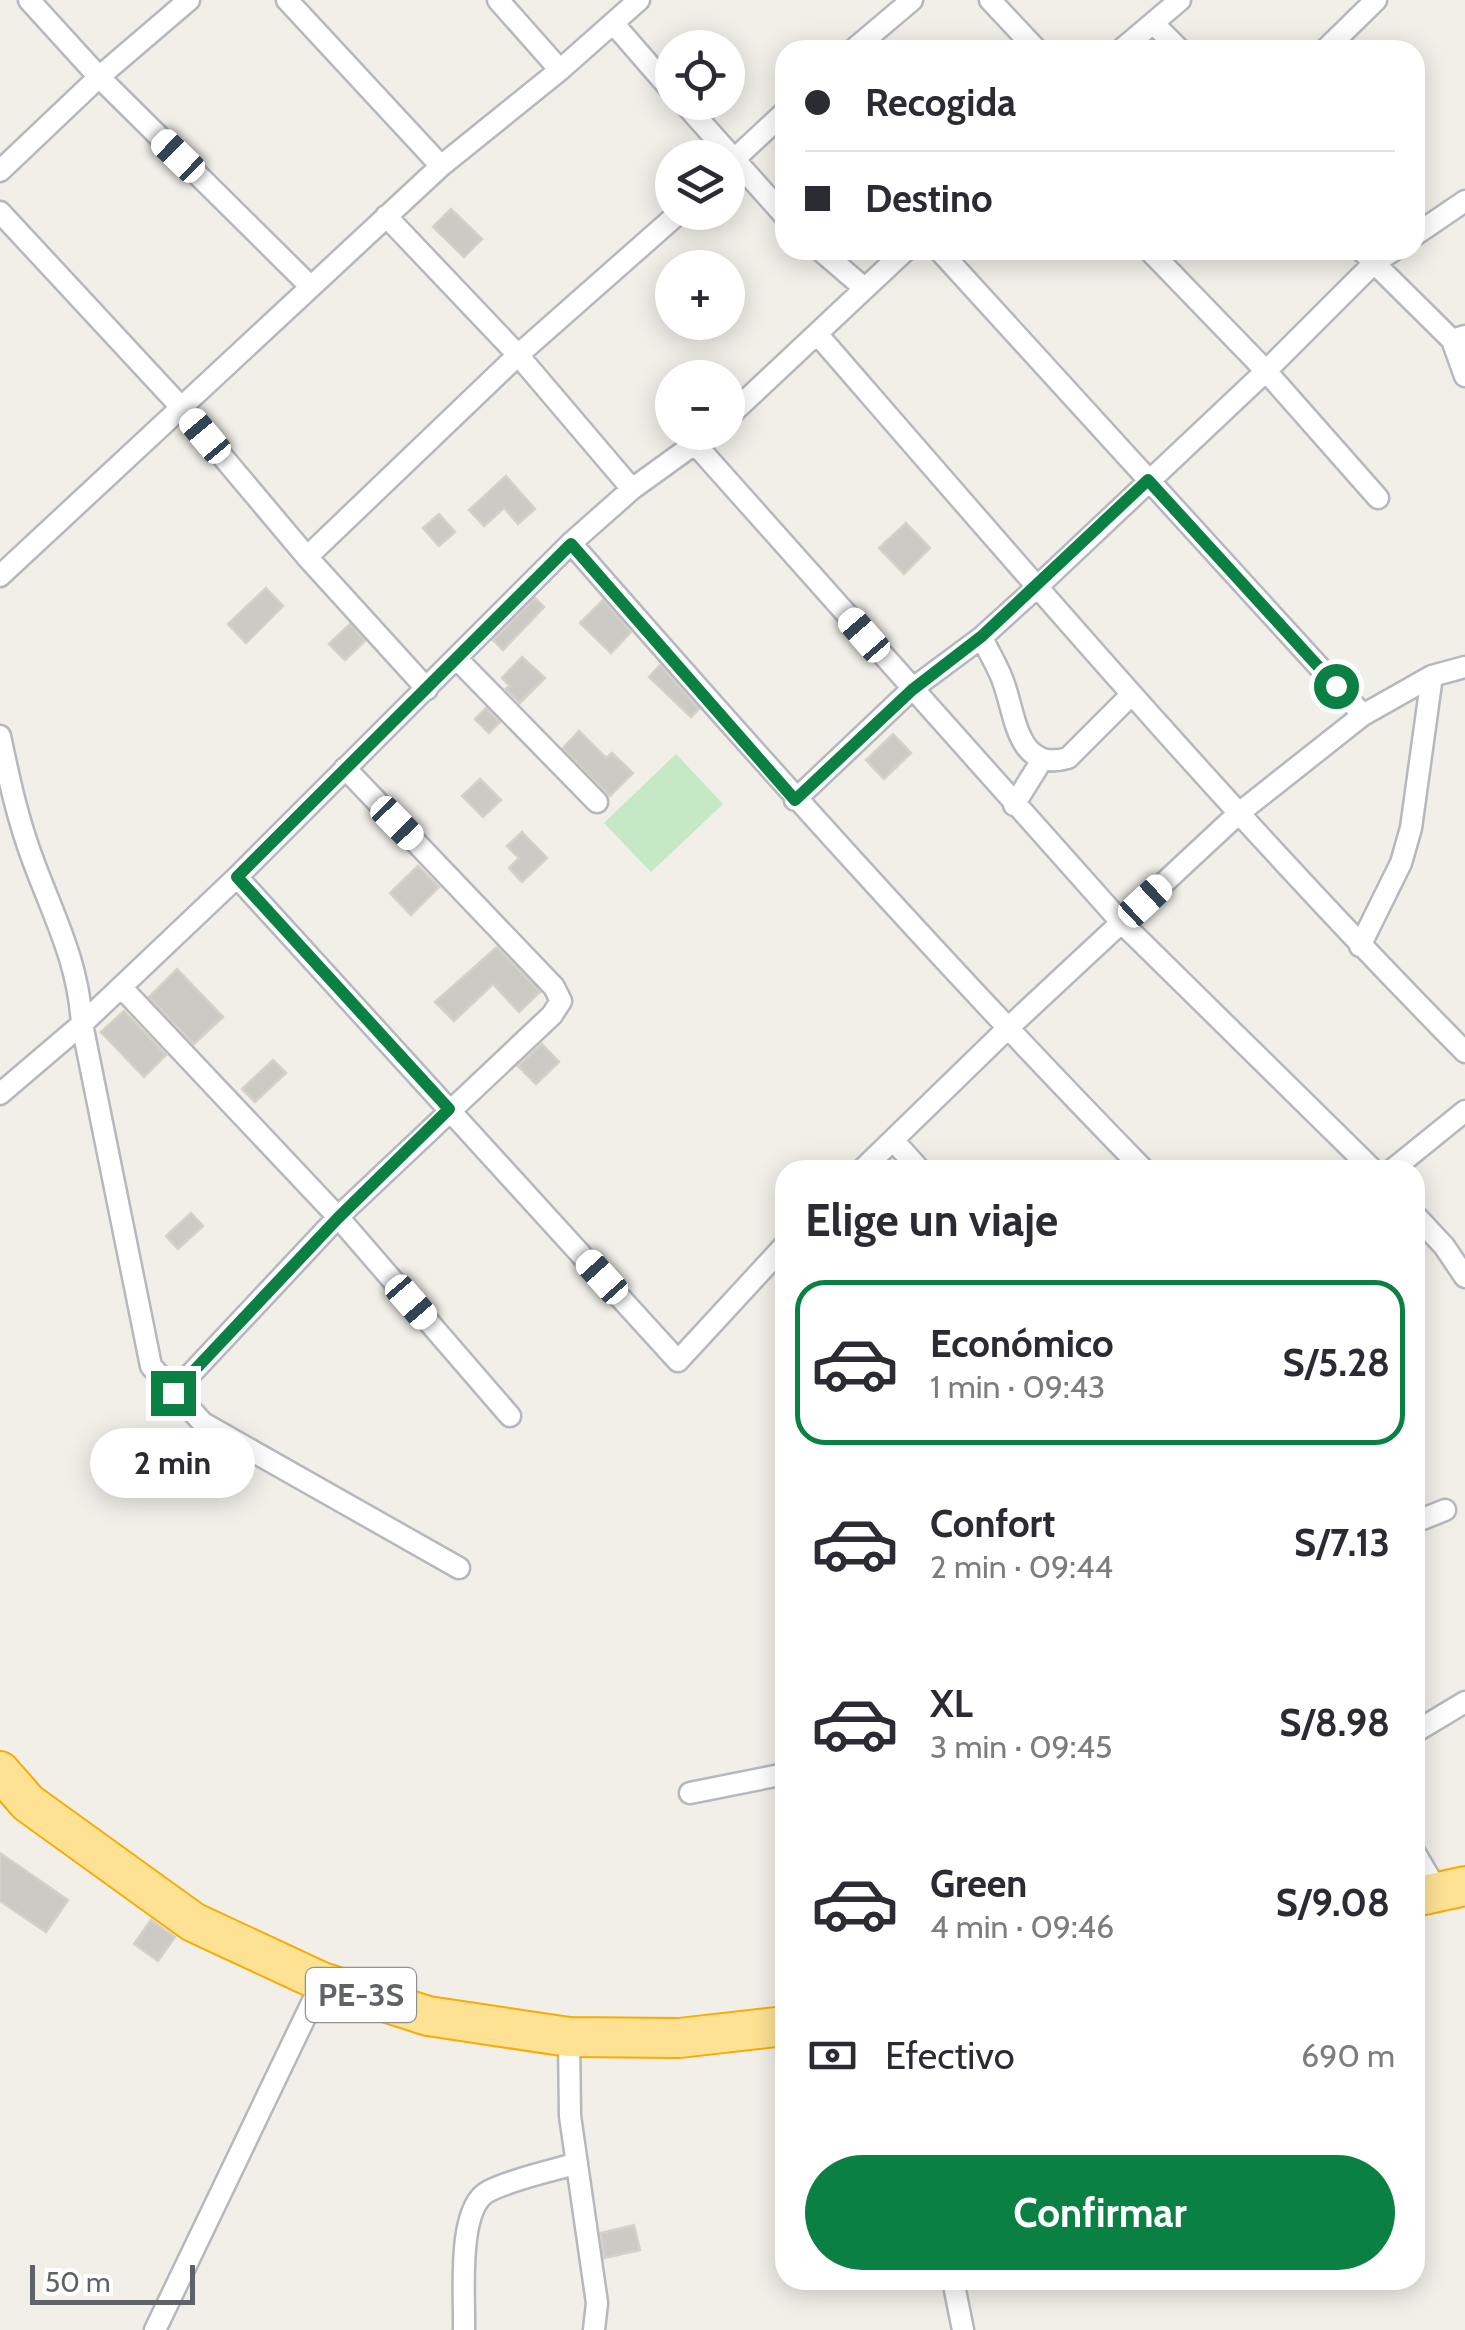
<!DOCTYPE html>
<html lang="es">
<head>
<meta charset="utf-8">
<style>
	:root { --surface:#fff; --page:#f7f7f7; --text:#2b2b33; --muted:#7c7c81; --line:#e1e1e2; --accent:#0b8043 }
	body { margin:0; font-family:Cabin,sans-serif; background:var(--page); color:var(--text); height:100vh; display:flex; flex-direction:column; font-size:38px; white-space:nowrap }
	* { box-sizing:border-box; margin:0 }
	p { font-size:32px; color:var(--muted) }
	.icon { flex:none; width:55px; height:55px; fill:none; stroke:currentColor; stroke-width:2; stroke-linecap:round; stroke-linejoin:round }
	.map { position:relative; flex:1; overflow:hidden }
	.sheet { position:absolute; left:775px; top:1160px; width:650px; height:1130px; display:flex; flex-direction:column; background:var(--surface); border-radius:30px; box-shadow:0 5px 25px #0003 }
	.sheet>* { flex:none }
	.banner { position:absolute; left:775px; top:40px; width:650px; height:220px; border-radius:30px; box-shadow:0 5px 25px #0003; display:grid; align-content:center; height:220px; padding:0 30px; background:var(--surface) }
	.tools { position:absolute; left:655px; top:30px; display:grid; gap:20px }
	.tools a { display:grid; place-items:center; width:90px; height:90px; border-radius:50%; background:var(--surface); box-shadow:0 5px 25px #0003; font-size:50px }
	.scale { position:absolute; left:30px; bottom:25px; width:165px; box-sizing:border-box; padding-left:10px; border:5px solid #5f6368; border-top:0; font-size:28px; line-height:35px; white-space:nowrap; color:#5f6368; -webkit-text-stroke:8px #fff; paint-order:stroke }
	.end { position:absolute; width:45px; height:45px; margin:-22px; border:12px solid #0b8043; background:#fff; box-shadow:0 0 0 5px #fff }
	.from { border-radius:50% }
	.bubble { position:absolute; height:70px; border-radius:35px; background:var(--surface); box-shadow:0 5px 25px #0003; font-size:32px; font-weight:700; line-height:70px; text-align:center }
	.car { position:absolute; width:30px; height:60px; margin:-30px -15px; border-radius:12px; box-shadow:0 0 8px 2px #0007; background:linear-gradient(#fff 24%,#345 0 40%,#fff 0 76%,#345 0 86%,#fff 0) }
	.banner b { display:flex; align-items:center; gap:35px; height:95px; font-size:38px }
	.banner b+b { border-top:2px solid var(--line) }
	.banner i { width:25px; height:25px; background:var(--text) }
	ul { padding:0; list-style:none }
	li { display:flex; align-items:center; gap:30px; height:165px; margin:0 20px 15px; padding:0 10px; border:5px solid transparent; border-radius:30px }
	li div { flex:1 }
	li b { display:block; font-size:38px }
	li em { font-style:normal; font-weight:700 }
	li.active { border-color:var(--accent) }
	li>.icon { width:90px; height:90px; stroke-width:1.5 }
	h2 { padding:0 30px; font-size:45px; line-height:120px }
	.pay { display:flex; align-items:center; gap:25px; height:110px; padding:0 30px; font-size:38px }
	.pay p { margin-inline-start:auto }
	.cta { display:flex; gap:20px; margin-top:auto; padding:20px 30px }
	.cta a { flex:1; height:115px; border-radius:60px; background:var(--accent); color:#fff; font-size:40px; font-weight:700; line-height:115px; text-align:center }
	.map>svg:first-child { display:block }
	.green { fill:#c5e8c5 }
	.building { fill:#cccac5; stroke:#d6d1c6; stroke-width:2.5 }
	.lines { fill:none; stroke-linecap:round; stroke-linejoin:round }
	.street-casing { stroke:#b5b8bc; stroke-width:25 }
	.highway-casing { stroke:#f9ab00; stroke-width:42 }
	.street { stroke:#fff; stroke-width:20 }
	.highway { stroke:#fde293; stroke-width:38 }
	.route { stroke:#0b8043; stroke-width:12 }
	.labels { text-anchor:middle; stroke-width:8; stroke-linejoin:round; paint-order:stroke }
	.shield { fill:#fff; stroke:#8f9295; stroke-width:2.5 }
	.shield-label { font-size:32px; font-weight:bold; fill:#5f6368 }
</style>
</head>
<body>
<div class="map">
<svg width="1465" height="2330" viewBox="0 0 1465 2330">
	<rect width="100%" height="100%" fill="#f1efe8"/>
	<path class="green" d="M676 754 723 804 651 872 604 823Z"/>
	<path class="building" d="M451 209 482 239 464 257 433 227Z
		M506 476 535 509 518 524 504 508 484 526 469 510Z
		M439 514 455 532 439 546 423 528Z
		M906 523 930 548 904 574 879 548Z
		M266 588 283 606 246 643 228 624Z
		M535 598 544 607 503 650 493 640Z
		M603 600 631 632 611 653 580 623Z
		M350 624 365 641 345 660 329 644Z
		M522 657 545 678 520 703 506 689 510 686 502 678Z
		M660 665 699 709 691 717 649 677Z
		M486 708 500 722 489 733 475 719Z
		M579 731 606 758 612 753 633 773 610 796 563 748Z
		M893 734 911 753 884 779 866 760Z
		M480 779 501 800 483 817 462 796Z
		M522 832 547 858 522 882 509 868 519 858 507 846Z
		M418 866 439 887 411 915 390 893Z
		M497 947 540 992 519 1012 493 984 454 1021 435 1002Z
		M177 969 223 1017 194 1044 149 997Z
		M124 1011 166 1055 144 1077 101 1032Z
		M542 1044 559 1062 536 1084 518 1066Z
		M273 1060 286 1073 255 1102 242 1089Z
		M191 1213 203 1226 178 1249 166 1236Z
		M0 1853 68 1900 46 1932 0 1901Z
		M151 1920 175 1937 158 1961 134 1944Z
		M634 2225 640 2250 604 2258 601 2233Z"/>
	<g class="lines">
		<defs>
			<path id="street" d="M29 0 99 77 310 286
				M287 0 441 166
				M498 0 560 70
				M990 0 1037 50
				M613 23 672 91
				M1154 24 1180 50
				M853 50 912 0
				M1121 50 1180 0
				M1325 50 1376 0
				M683 102 785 216
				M728 165 785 112
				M0 171 99 77 189 0
				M0 212 180 406 307 557 427 689
				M386 216 518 355 632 489
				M1415 235 1465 201
				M820 250 863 287
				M939 250 1363 715
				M1149 250 1266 371 1378 498
				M1361 250 1452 340 1465 336
				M818 335C1029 578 1239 823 1465 1052
				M1452 340 1465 376
				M728 417 906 250
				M696 445 1122 923 1373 1170
				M571 543C758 757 946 967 1144 1170
				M307 557 518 355 680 212
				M0 576 441 166 560 70 639 0
				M982 637C989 654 1000 669 1005 687 1016 720 1019 772 1068 758L1131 695
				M458 660 597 802
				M0 736C9 779 18 821 34 863 55 919 78 962 82 1024L151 1366 203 1423 459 1568
				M795 800 912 689 982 637 1037 587 1266 371 1373 264 1394 250
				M1014 805 1042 760
				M237 877 678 1361 785 1245
				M1360 946 1401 863 1411 828 1432 676
				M122 988 338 1217 510 1416
				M0 1094 82 1024 237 877 571 543 632 489 711 432
				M893 1140 920 1170
				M862 1170 1007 1029 1239 813 1363 715 1432 676 1465 667
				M1392 1170 1465 1111
				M1415 1215 1444 1246 1465 1277
				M173 1393 338 1217 552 1015 561 1001 554 987 345 768
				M1415 1522 1445 1510
				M1415 1732 1465 1702
				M690 1793 785 1774
				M1415 1853 1438 1892
				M569 2037 570 2116 597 2303 594 2330
				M953 2280 963 2330
				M155 2330 322 1982
				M464 2330C465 2297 456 2207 489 2191 515 2178 549 2172 577 2163"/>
			<path id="highway" d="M0 1771 28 1803 193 1922 322 1982 428 2016 569 2037 679 2038 785 2026
				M1415 1897 1465 1886"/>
		</defs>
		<use href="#street" class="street-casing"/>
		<use href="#highway" class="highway-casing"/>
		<use href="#street" class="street"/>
		<use href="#highway" class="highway"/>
	</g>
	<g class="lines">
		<path class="route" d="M173 1393 338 1218 449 1109 237 877 571 544 795 800 912 690 982 636 1148 480 1336 686"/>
	</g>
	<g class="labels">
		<rect class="shield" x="306" y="1968" width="110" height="54" rx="8"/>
		<g class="shield-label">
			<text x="361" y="2006">PE-3S</text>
		</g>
	</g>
</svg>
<div class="tools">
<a><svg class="icon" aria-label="locate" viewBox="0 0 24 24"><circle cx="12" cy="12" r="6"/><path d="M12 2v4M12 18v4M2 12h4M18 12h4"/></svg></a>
<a><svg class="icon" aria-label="layers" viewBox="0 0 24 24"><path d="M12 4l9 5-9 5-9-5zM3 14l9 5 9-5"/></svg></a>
<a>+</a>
<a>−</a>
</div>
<div class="scale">50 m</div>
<i class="end from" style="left:1336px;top:686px"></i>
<i class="end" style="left:173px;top:1393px"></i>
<div class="bubble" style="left:90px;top:1428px;width:165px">2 min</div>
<i class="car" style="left:178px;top:156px;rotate:314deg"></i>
<i class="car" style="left:205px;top:436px;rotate:320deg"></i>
<i class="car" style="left:864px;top:635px;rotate:319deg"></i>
<i class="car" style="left:397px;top:823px;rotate:136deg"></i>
<i class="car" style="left:1145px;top:901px;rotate:47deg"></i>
<i class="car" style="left:602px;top:1277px;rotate:318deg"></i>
<i class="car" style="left:411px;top:1302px;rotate:139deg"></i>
<div class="banner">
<b><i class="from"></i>Recogida</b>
<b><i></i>Destino</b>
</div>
<section class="sheet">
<h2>Elige un viaje</h2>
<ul>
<li class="active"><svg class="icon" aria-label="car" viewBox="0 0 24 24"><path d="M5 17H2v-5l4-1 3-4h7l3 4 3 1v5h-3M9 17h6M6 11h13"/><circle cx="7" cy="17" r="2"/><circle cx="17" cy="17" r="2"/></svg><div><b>Económico</b><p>1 min · 09:43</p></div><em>S/5.28</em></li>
<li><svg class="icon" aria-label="car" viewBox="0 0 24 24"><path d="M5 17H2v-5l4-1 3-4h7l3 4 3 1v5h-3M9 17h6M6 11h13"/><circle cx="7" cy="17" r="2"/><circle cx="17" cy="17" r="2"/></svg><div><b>Confort</b><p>2 min · 09:44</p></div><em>S/7.13</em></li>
<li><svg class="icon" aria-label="car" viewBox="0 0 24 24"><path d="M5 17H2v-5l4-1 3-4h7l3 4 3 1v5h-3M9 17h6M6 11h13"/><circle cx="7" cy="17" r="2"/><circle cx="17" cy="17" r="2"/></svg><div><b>XL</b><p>3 min · 09:45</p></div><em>S/8.98</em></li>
<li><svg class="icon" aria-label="car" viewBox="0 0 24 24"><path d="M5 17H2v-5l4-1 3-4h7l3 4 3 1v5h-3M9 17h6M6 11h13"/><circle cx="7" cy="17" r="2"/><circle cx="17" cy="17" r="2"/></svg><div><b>Green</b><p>4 min · 09:46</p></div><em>S/9.08</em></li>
</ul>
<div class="pay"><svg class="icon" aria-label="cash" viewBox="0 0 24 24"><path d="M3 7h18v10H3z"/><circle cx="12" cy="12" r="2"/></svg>Efectivo<p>690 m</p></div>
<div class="cta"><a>Confirmar</a></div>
</section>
</div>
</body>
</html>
